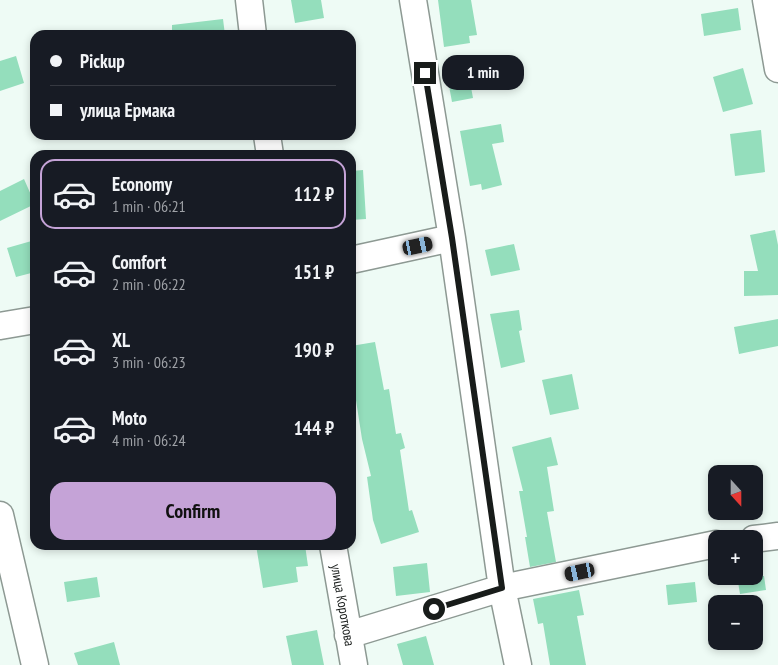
<!DOCTYPE html>
<html lang="en">
<head>
<meta charset="utf-8">
<style>
	:root { --surface:#171b24; --page:#242831; --text:#f1f3f6; --muted:#9ea1a6; --line:#363941; --accent:#c5a3d7 }
	body { margin:0; font-family:"PT Sans Narrow",sans-serif; background:var(--page); color:var(--text); height:100vh; display:flex; flex-direction:column; font-size:19px; white-space:nowrap }
	* { box-sizing:border-box; margin:0 }
	p { font-size:16px; color:var(--muted) }
	.icon { flex:none; width:28px; height:28px; fill:none; stroke:currentColor; stroke-width:2; stroke-linecap:round; stroke-linejoin:round }
	.map { position:relative; flex:1; overflow:hidden }
	.sheet { position:absolute; left:30px; top:150px; width:326px; height:400px; display:flex; flex-direction:column; background:var(--surface); border-radius:15px; box-shadow:0 2px 8px #0003 }
	.sheet>* { flex:none }
	.banner { position:absolute; left:30px; top:30px; width:326px; height:110px; border-radius:15px; box-shadow:0 2px 8px #0003; display:grid; align-content:center; height:110px; padding:0 20px; background:var(--surface) }
	.needle { width:32px; rotate:159deg }
	.controls { position:absolute; left:708px; top:465px; display:grid; gap:10px }
	.controls a { display:grid; place-items:center; width:55px; height:55px; border-radius:10px; background:var(--surface); box-shadow:0 2px 8px #0003; font-size:25px }
	.end { position:absolute; width:22px; height:22px; margin:-11px; border:6px solid #181c1a; background:#fff; box-shadow:0 0 0 2px #fff }
	.from { border-radius:50% }
	.bubble { position:absolute; height:35px; border-radius:15px; background:var(--surface); box-shadow:0 2px 8px #0003; font-size:16px; font-weight:800; line-height:35px; text-align:center }
	.car { position:absolute; width:15px; height:30px; margin:-15px -8px; border-radius:6px; box-shadow:0 0 4px 1px #0007; background:linear-gradient(#222 24%,#8ab4d8 0 40%,#222 0 76%,#8ab4d8 0 86%,#222 0) }
	.banner b { display:flex; align-items:center; gap:18px; height:48px; font-size:19px }
	.banner b+b { border-top:1px solid var(--line) }
	.banner i { width:12px; height:12px; background:var(--text) }
	ul { padding:9px 0 0; list-style:none }
	li { display:flex; align-items:center; gap:15px; height:70px; margin:0 10px 8px; padding:0 10px; border:2px solid transparent; border-radius:15px }
	li div { flex:1 }
	li b { display:block; font-size:19px }
	li em { font-style:normal; font-weight:800 }
	li.current { border-color:var(--accent) }
	li>.icon { width:45px; height:45px; stroke-width:1.5 }
	.action { display:flex; gap:10px; margin-top:auto; padding:10px 20px }
	.action a { flex:1; height:58px; border-radius:15px; background:var(--accent); color:#111; font-size:20px; font-weight:800; line-height:58px; text-align:center }
	.map>svg:first-child { display:block }
	.building { fill:#94debc }
	.lines { fill:none; stroke-linecap:round; stroke-linejoin:round }
	.minor-casing { stroke:#8d9993; stroke-width:29 }
	.minor { stroke:#fff; stroke-width:26 }
	.route { stroke:#181c1a; stroke-width:6 }
	.labels { text-anchor:middle; stroke-width:5; stroke-linejoin:round; paint-order:stroke }
	.street-label { font-size:14px; fill:#181c1a; stroke:#fff }
</style>
</head>
<body>
<div class="map">
<svg width="778" height="665" viewBox="0 0 778 665">
	<rect width="100%" height="100%" fill="#eefbf5"/>
	<path class="building" d="M291 0H321L324 18 295 23Z
		M438 0H471L477 35 469 36 470 43 444 47Z
		M738 8 741 30 704 36 701 14Z
		M223 19 225 35H172V25Z
		M16 56 24 83 0 91V61Z
		M743 68 753 104 723 112 713 77Z
		M468 71 473 98 452 102 447 75Z
		M501 124 504 142 492 144 502 185 482 190 481 184 470 186 460 131Z
		M761 130 765 172 735 176 730 134Z
		M363 170 366 219 351 220V171Z
		M24 179 35 204 0 221V191Z
		M775 230 778 245V295L744 296V271H758L750 235Z
		M35 240V272L16 277 7 248Z
		M514 244 520 270 491 276 485 250Z
		M519 310 522 330 519 331 525 362 501 368 490 314Z
		M778 319V346L739 354 734 327Z
		M375 342 384 390 389 389 396 434 401 433 405 448 400 450 409 511 412 510 419 532 381 544 373 520 367 477 371 476 362 439 351 368V346Z
		M572 374 579 409 550 415 542 380Z
		M551 437 558 465 547 467 554 511 547 512 556 562 530 567 525 537H527L519 491H523L512 447Z
		M256 545H305L308 566 296 567 298 582 263 588Z
		M427 563 430 592 396 596 393 567Z
		M737 576H764L766 590 740 594Z
		M97 577 100 597 67 602 64 582Z
		M695 582 697 602 668 605 666 585Z
		M579 590 584 615 577 616 586 665H550L543 623 538 624 533 599Z
		M317 630 324 665H292L286 636Z
		M426 636 434 665H403L397 644Z
		M114 642 120 665H78L74 653Z"/>
	<g class="lines">
		<defs>
			<path id="minor" d="M249 0 253 35
				M413 0 452 238 502 588 518 665
				M766 0 778 69
				M267 135 270 155
				M351 260 452 238
				M0 326 35 320
				M0 515 35 665
				M754 539 778 536
				M333 545 354 665
				M348 635 502 588 716 544"/>
		</defs>
		<use href="#minor" class="minor-casing"/>
		<use href="#minor" class="minor"/>
	</g>
	<g class="lines">
		<path class="route" d="M425 73 452 238 502 588 434 609"/>
	</g>
	<g class="labels">
		<g class="street-label">
			<text transform="translate(343 605) rotate(80)" y="5">улица Короткова</text>
		</g>
	</g>
</svg>
<div class="controls">
<a><svg class="needle" viewBox="-14 -14 28 28"><path d="M0-13l5 13h-10z" fill="#e53935"/><path d="M0 13l5-13h-10z" fill="#9ea1a6"/></svg></a>
<a>+</a>
<a>−</a>
</div>
<i class="end from" style="left:434px;top:609px"></i>
<i class="end" style="left:425px;top:73px"></i>
<div class="bubble" style="left:442px;top:55px;width:82px">1 min</div>
<i class="car" style="left:418px;top:246px;rotate:78deg"></i>
<i class="car" style="left:580px;top:572px;rotate:258deg"></i>
<div class="banner">
<b><i class="from"></i>Pickup</b>
<b><i></i>улица Ермака</b>
</div>
<section class="sheet">
<ul>
<li class="current"><svg class="icon" aria-label="car" viewBox="0 0 24 24"><path d="M5 17H2v-5l4-1 3-4h7l3 4 3 1v5h-3M9 17h6M6 11h13"/><circle cx="7" cy="17" r="2"/><circle cx="17" cy="17" r="2"/></svg><div><b>Economy</b><p>1 min · 06:21</p></div><em>112 ₽</em></li>
<li><svg class="icon" aria-label="car" viewBox="0 0 24 24"><path d="M5 17H2v-5l4-1 3-4h7l3 4 3 1v5h-3M9 17h6M6 11h13"/><circle cx="7" cy="17" r="2"/><circle cx="17" cy="17" r="2"/></svg><div><b>Comfort</b><p>2 min · 06:22</p></div><em>151 ₽</em></li>
<li><svg class="icon" aria-label="car" viewBox="0 0 24 24"><path d="M5 17H2v-5l4-1 3-4h7l3 4 3 1v5h-3M9 17h6M6 11h13"/><circle cx="7" cy="17" r="2"/><circle cx="17" cy="17" r="2"/></svg><div><b>XL</b><p>3 min · 06:23</p></div><em>190 ₽</em></li>
<li><svg class="icon" aria-label="car" viewBox="0 0 24 24"><path d="M5 17H2v-5l4-1 3-4h7l3 4 3 1v5h-3M9 17h6M6 11h13"/><circle cx="7" cy="17" r="2"/><circle cx="17" cy="17" r="2"/></svg><div><b>Moto</b><p>4 min · 06:24</p></div><em>144 ₽</em></li>
</ul>
<div class="action"><a>Confirm</a></div>
</section>
</div>
</body>
</html>
